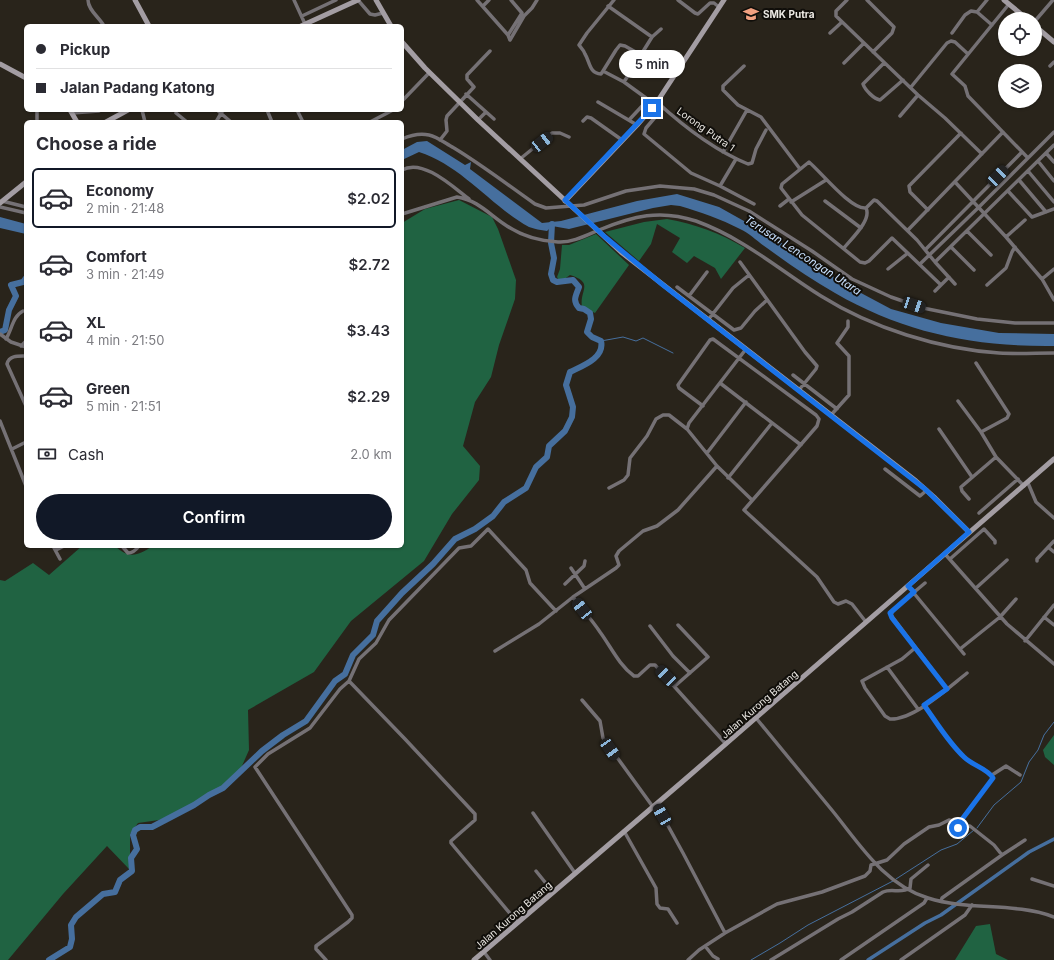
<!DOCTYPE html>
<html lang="en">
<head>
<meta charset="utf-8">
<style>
	:root { --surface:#fff; --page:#f7f7f7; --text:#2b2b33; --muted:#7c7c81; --line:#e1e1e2; --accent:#111827 }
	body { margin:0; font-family:Inter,sans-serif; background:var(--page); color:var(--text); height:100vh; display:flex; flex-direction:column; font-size:15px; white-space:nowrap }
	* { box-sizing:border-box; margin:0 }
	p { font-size:13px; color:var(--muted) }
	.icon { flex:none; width:22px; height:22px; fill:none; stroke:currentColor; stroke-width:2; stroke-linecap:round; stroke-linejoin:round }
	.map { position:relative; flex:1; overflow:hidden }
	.drawer { position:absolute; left:24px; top:120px; width:380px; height:428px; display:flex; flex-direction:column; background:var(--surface); border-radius:6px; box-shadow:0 1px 3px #0004 }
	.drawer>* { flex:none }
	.hud { position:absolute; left:24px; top:24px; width:380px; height:88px; border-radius:6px; box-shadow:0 1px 3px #0004; display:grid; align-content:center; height:88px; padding:0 12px; background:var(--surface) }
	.buttons { position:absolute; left:998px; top:12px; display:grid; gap:8px }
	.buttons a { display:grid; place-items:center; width:44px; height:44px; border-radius:50%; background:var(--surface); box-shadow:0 1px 3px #0004; font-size:20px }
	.end { position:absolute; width:18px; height:18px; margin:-9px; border:5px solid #1a73e8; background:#fff; box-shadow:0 0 0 2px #fff }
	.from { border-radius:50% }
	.bubble { position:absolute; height:28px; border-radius:14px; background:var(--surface); box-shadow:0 1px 3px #0004; font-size:13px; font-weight:600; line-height:28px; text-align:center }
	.car { position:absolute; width:12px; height:24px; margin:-12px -6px; border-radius:5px; box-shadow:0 0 3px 1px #0007; background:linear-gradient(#222 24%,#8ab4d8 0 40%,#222 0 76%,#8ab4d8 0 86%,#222 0) }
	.hud b { display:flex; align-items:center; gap:14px; height:38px; font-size:15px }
	.hud b+b { border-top:1px solid var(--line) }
	.hud i { width:10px; height:10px; background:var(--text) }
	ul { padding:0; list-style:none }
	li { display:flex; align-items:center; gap:12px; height:60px; margin:0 8px 6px; padding:0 4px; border:2px solid transparent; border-radius:6px }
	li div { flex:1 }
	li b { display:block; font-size:15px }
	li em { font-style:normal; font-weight:600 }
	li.active { border-color:var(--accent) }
	li>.icon { width:36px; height:36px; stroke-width:1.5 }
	h2 { padding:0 12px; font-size:18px; line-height:48px }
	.pay { display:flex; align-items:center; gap:10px; height:44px; padding:0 12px; font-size:15px }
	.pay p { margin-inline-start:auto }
	.action { display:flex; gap:8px; margin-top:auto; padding:8px 12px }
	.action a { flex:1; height:46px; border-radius:24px; background:var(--accent); color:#fff; font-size:16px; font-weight:600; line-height:46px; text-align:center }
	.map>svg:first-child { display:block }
	.forest { fill:#206342 }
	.water { fill:#466f9e }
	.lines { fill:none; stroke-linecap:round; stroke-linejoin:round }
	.stream { stroke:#466f9e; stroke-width:1 }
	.canal { stroke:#466f9e; stroke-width:3.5 }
	.river { stroke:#466f9e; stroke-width:6 }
	.street { stroke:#757175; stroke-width:3.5 }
	.secondary { stroke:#a39da3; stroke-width:5 }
	.route { stroke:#1a73e8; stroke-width:5 }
	.labels { text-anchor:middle; stroke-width:4; stroke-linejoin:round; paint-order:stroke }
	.poi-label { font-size:10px; font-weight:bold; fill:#ece9e4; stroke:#100e0a; text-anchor:start }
	.street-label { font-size:10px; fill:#ece9e4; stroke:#100e0a }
	.water-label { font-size:11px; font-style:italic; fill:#cae2ff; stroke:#100e0a }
</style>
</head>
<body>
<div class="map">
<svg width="1054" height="960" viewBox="0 0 1054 960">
	<rect width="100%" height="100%" fill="#29241b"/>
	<path class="forest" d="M459 200 492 217 498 229 516 280 515 299 499 345 491 377 475 402 463 446 480 466 479 480 452 514 424 561 351 621 314 672 248 710 249 750 238 775 225 789 192 806 159 820 138 823 130 834V870L107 846 63 894 8 960H0V580L5 581 33 563 49 575 82 546H115C130 560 138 555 153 546H402V223L425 209Z
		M667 219C695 224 720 233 745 248L721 279 715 268 694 256 687 263 672 252 680 238 657 224 651 244 639 261 605 232 644 222Z
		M596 234 629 265 595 313 582 307C579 290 595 283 570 275L560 282 557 277 560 269 562 245H569Z
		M1054 735V765L1045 757 1043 750Z
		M990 924 996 954 1008 960H955L976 926Z"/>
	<path class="water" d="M427 141 465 165 471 162 470 169 542 223 561 221 637 201 677 194 719 207 774 238 846 285 891 309 941 323 999 333 1054 334V346C975 347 904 333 835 293 812 280 789 264 767 248 758 242 749 233 740 229 721 219 700 212 680 206L671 205 653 208 569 229 552 226 547 231C541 230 534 229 529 227 491 206 461 165 419 152L402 160V150L417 142Z
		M0 217 26 224V234L0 228Z"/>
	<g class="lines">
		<path class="stream" d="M601 341 623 337 636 341 643 338 673 353
			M977 828 994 805 1021 782 1029 762 1038 750 1044 735 1054 722
			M896 879 941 850 957 844 974 830
			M751 960 780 943 808 925 893 881"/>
		<path class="canal" d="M868 960 925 923 941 915 1029 852 1054 839"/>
		<path class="river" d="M0 332 5 330 9 310 16 296 11 285 23 282 26 278
			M49 960 70 947 72 939 71 925 76 917 103 894 115 892 120 880 132 871 131 858 137 849 133 835 135 830 140 827H152L194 805 209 795 223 788 262 751 283 735 306 721 335 681 345 674 353 655 373 635 377 621 402 593 433 564 455 539 475 529 493 516 504 502 526 488 536 467 547 457 549 446 565 431 572 417 573 407 566 385 570 372C582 366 605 358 601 341L592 337 587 332 591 319 590 313 584 309 579 308C572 300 576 296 579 287L573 280 557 282 553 280 551 274 554 258 551 243 552 224"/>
		<path class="street" d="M88 0C88 10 99 17 104 26
			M294 0 305 24
			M358 0 370 14 375 15 383 13
			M477 0 508 35 510 40
			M678 0 695 13 698 14 710 3H714L719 7
			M847 0 836 11V16L918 95 945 118 982 154
			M867 0 894 27 892 33 873 52
			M1009 4 952 74 965 86 968 96 1028 158
			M483 6 489 0
			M608 6 652 37
			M977 12 987 0
			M302 16 336 0
			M1035 21 1053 0
			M830 33 842 22
			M952 33 965 15 971 11 977 12 992 25
			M508 35 522 13 511 0
			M510 40 524 16 532 8 537 0
			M844 63 864 43
			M884 63 863 84C865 90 874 99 880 100L903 80
			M744 66 723 86V90L738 105 761 117 800 169
			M1050 66 1054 62
			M603 71 601 74C589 73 590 62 585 54 584 50 581 48 579 45L587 33 614 0
			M624 82 652 37 661 29
			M911 87 947 43 951 41 955 42 968 54
			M466 94 494 119
			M402 101 429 73
			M598 102 637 125
			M657 102C682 125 716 151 748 164L752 163 756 149 766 130
			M663 108 646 128 644 134 691 173 720 186 736 159
			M142 110 145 122
			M217 110 231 122
			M267 110 272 122
			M297 110 303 122
			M72 113 99 111
			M176 113 187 122
			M900 116 918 95
			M478 120 486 112
			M629 120 643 105 646 98 624 82 603 71 616 50 620 45 625 46 641 55
			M583 121 587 117 591 118 622 140
			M37 122V110
			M216 122 223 110
			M370 122 393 110
			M402 139C411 135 420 133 429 135 438 137 446 144 454 148 482 165 508 185 535 204L546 208 584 205 626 191 660 186 694 189 714 195 749 211 812 251 852 279 891 297 923 308 977 319 1015 323H1054
			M440 140 447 131 446 120 447 116 474 87 467 79V75L490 51
			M723 152 747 110
			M1046 153 1054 162
			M520 159 552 133H560L569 137
			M1038 161 1054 181
			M402 170C423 158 453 187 469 199
			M1028 171 1054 202
			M1019 180 1046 212
			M955 182 1006 237 1042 279 1054 269
			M720 186 754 204
			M1008 191 1032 217 1054 209
			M2 201 26 207
			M825 201 861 228
			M791 202 826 180
			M780 206 789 199
			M0 207 26 213
			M928 210 910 192 909 186 961 133
			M402 214 457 197C477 200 488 213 504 224 521 236 538 241 558 242 572 243 587 235 599 230 633 216 660 209 696 221 745 239 778 269 821 296 872 328 939 349 999 353 1017 354 1036 353 1054 353
			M908 230 1003 132
			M967 231 991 255
			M1006 237 1025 220
			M951 247 974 270
			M844 248C851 239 872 220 866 208
			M926 249 1022 152
			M740 262 805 352 817 366 816 369 799 390
			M935 262 1054 145
			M920 264 979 207 1054 132
			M888 269 908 253
			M1042 279 1054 300
			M941 285 892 238 869 261 865 263 860 262 802 215 781 188 782 184 809 162C821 172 851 210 866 208L874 200 877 201 917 240 935 262 955 284
			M987 285 1006 268 1012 252 1015 247
			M677 287 734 330 741 328 755 311 767 300
			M935 291 949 277
			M689 296 707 272
			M708 320 733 288 749 275
			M0 334 11 342 26 347
			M6 339C12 329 13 316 23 311
			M21 346 26 341
			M746 349 689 423 687 429 717 466 752 500
			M26 356C19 356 9 355 7 364L26 406
			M976 363 1009 414 1007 418 981 432
			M793 375 837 409
			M720 383 801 445
			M958 401 981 432 996 457 1024 486
			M703 406 679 388 678 385 710 340 713 339 816 415 819 419 817 426 744 510 817 577 834 602 838 604 846 601 852 604 866 622
			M831 415 849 395V356L837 343 848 327V321
			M0 421 26 486
			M939 429 972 477
			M12 449 26 442
			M707 453 746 402
			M885 469 920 496 927 490
			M728 478 772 423
			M1028 483 1036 502 1054 518
			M609 488 624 480 628 475 630 458 647 436 656 419 663 415H669L687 429
			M969 499 962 491 961 487 996 457
			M979 513 1018 479
			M53 546 60 559
			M122 546 128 553C133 553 136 550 139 546
			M1048 547 1054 552
			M56 550 64 546
			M945 554 1007 624 1054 664
			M950 559 984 529 995 541V543
			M1037 561V559L1054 541
			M571 568 585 589
			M925 583 893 610 891 615 947 689
			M565 584 584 566 585 561
			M908 586 964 654
			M976 588 1007 560
			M573 597C582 609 592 620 600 632 611 647 619 665 634 676H638L650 665H655L726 744
			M1044 617 1054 625
			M650 626 673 656 690 673
			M1025 641 1054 605
			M915 648 902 659 862 681 865 688 885 716 890 719C914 720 948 688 967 673
			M960 649 1000 617 1016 599
			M495 651 539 624 573 597 616 568 619 565 616 556 619 551 643 531 657 526 678 510 717 466
			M887 667 918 709
			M675 686 708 657 678 625
			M582 700 600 721 603 738 653 807
			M924 705C937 723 948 742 964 757 973 766 987 768 993 778L957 825
			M756 718C781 748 806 779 831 809 859 843 883 884 928 898 969 911 1014 902 1054 917
			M992 775 1006 766 1020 775
			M656 804 683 853 725 933
			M533 813 575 873
			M624 831 656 888 657 904 660 908 668 909 677 923
			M536 871 553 892
			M1032 879 1054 886
			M941 901 942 898 1002 855 1025 840
			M518 923 451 843V841L475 820V814L405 739 349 681 359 659 376 643 389 620 459 548 471 546 488 529 526 570 530 583 556 611
			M705 946 713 956 718 959
			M484 952 490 960
			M326 960 316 949V946L348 922 352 918V915L255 767 268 754 310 728 340 689 349 681
			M688 960 699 950 725 933 777 904 822 892 865 876 870 871 871 865 887 860 904 844 929 827 939 825 949 820 953 821 960 829 970 826 994 845 1002 855
			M771 960 838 919 852 912 883 892C892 888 901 894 910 888L911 879 928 865
			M841 960 924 903 927 898
			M901 960 965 915 972 905"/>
		<path class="secondary" d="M135 0 149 26
			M376 0 391 26
			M1004 0 1027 19
			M301 26 358 0
			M1035 26 1054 42
			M402 42 425 68 478 120 621 252 916 481 934 497 969 532
			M0 64 26 78
			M70 110 77 122
			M106 122 128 110
			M565 201 637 125 657 102 724 0
			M0 203 26 182
			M474 960 682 782 1054 459"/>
	</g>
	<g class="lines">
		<path class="route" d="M652 108 565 200 605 237 663 285 925 489 969 532 908 586 914 592 890 613 892 618 947 689 924 705C937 723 948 742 964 757 973 766 987 768 993 778L957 826 958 828"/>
	</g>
	<defs>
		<symbol id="school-bare" viewBox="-9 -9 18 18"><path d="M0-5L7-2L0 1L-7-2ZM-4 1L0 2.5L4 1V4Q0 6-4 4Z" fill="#f2a080" stroke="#100e0a" stroke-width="2.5" paint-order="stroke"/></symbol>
	</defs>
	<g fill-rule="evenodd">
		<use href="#school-bare" x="740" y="3" width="22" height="22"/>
	</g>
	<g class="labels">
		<g class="poi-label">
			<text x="763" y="18">SMK Putra</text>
		</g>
		<g class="street-label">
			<text transform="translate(706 129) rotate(35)" y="4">Lorong Putra 1</text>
			<text transform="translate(759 704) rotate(-41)" y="4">Jalan Kurong Batang</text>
			<text transform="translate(513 915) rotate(-41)" y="4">Jalan Kurong Batang</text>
		</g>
		<g class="water-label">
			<text transform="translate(803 255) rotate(33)" y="4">Terusan Lencongan Utara</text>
		</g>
	</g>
</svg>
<div class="buttons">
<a><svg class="icon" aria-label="locate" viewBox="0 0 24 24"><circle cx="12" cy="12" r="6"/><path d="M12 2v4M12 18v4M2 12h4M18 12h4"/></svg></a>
<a><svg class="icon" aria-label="layers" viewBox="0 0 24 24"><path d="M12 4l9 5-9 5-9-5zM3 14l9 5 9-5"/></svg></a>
</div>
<i class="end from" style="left:958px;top:828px"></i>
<i class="end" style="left:652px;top:108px"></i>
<div class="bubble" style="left:619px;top:50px;width:66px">5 min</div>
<i class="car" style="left:542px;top:142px;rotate:52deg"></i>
<i class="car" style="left:998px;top:176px;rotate:44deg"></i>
<i class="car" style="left:914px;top:305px;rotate:108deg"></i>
<i class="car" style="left:582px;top:609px;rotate:322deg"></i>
<i class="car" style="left:666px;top:676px;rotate:315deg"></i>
<i class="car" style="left:610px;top:749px;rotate:145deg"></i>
<i class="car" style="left:662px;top:815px;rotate:330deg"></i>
<div class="hud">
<b><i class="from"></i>Pickup</b>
<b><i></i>Jalan Padang Katong</b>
</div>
<section class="drawer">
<h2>Choose a ride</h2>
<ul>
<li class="active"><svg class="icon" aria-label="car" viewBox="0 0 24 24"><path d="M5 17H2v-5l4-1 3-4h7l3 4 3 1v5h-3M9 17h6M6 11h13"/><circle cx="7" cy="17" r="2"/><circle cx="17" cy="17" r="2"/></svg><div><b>Economy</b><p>2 min · 21:48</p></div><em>$2.02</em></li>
<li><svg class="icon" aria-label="car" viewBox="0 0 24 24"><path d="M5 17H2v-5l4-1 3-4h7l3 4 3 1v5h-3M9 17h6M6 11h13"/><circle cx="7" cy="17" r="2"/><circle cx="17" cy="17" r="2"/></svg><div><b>Comfort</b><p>3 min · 21:49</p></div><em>$2.72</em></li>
<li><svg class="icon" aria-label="car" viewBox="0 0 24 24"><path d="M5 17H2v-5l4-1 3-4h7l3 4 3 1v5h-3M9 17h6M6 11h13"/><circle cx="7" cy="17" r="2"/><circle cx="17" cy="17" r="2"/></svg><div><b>XL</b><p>4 min · 21:50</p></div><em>$3.43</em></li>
<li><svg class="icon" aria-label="car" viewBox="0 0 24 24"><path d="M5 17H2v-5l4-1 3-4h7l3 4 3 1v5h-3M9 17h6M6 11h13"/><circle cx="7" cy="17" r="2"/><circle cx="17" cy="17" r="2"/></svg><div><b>Green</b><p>5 min · 21:51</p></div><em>$2.29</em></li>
</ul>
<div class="pay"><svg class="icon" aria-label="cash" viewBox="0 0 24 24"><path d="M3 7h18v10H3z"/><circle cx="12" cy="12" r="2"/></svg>Cash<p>2.0 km</p></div>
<div class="action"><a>Confirm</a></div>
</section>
</div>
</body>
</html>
